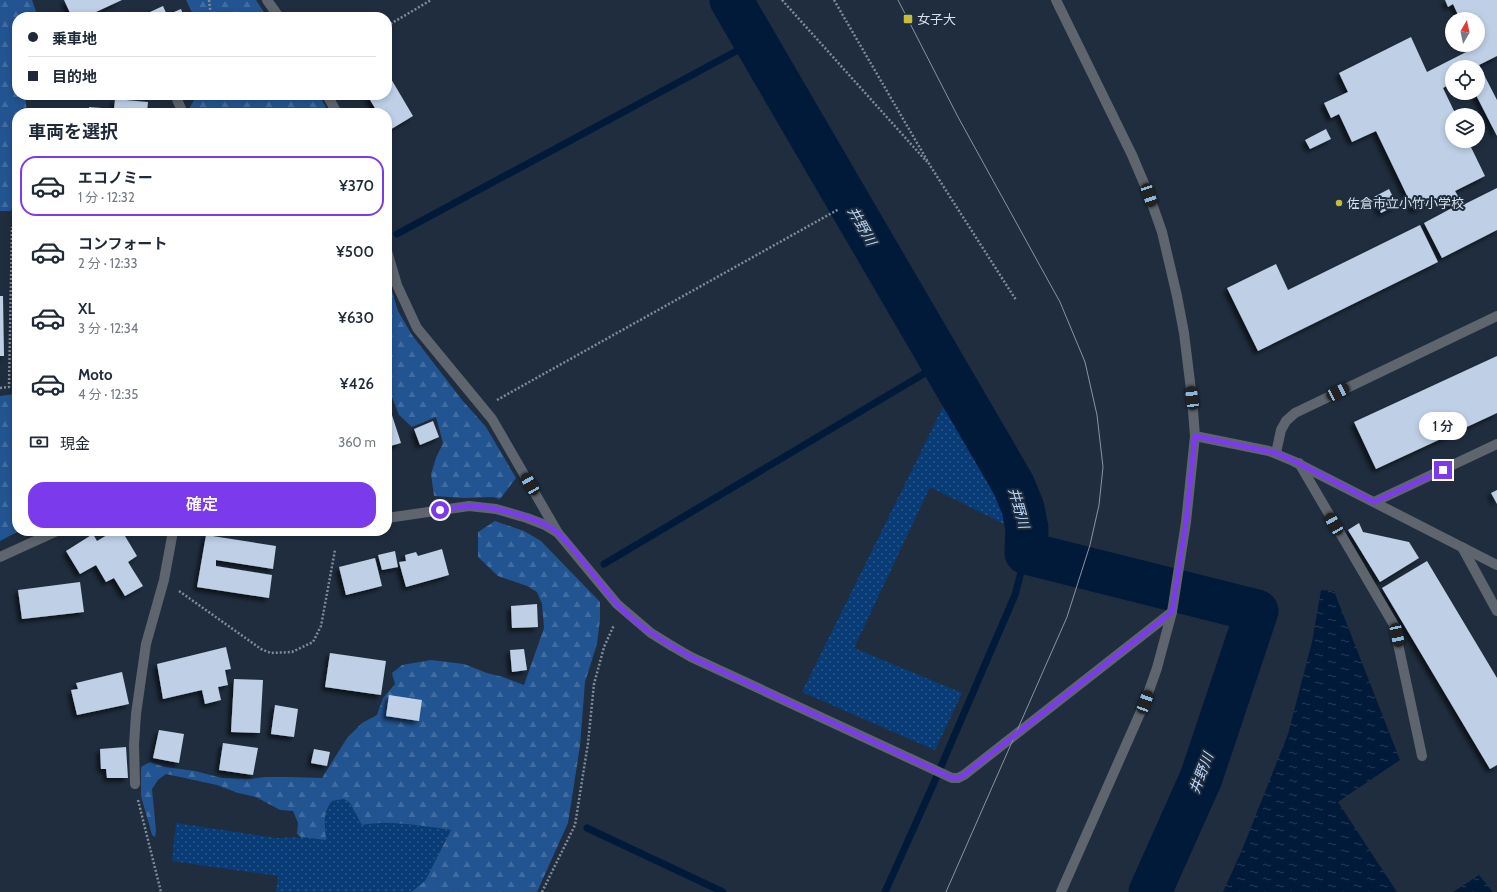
<!DOCTYPE html>
<html lang="ja">
<head>
<meta charset="utf-8">
<style>
	:root { --surface:#fff; --page:#f2f2f3; --text:#1f2937; --muted:#747a83; --line:#e0e1e3; --accent:#7c3aed }
	body { margin:0; font-family:Cabin,"Noto Sans JP",sans-serif; background:var(--page); color:var(--text); height:100vh; display:flex; flex-direction:column; font-size:15px; white-space:nowrap }
	* { box-sizing:border-box; margin:0 }
	p { font-size:13px; color:var(--muted) }
	.icon { flex:none; width:22px; height:22px; fill:none; stroke:currentColor; stroke-width:2; stroke-linecap:round; stroke-linejoin:round }
	.map { position:relative; flex:1; overflow:hidden }
	.details { position:absolute; left:12px; top:108px; width:380px; height:428px; display:flex; flex-direction:column; background:var(--surface); border-radius:16px; box-shadow:0 2px 6px #0003 }
	.details>* { flex:none }
	.guide { position:absolute; left:12px; top:12px; width:380px; height:88px; border-radius:16px; box-shadow:0 2px 6px #0003; display:grid; align-content:center; height:88px; padding:0 16px; background:var(--surface) }
	.needle { width:26px; rotate:9deg }
	.fabs { position:absolute; left:1445px; top:12px; display:grid; gap:8px }
	.fabs a { display:grid; place-items:center; width:40px; height:40px; border-radius:50%; background:var(--surface); box-shadow:0 2px 6px #0003; font-size:20px }
	.end { position:absolute; width:18px; height:18px; margin:-9px; border:5px solid #7c3aed; background:#fff; box-shadow:0 0 0 2px #fff }
	.from { border-radius:50% }
	.bubble { position:absolute; height:28px; border-radius:14px; background:var(--surface); box-shadow:0 2px 6px #0003; font-size:13px; font-weight:600; line-height:28px; text-align:center }
	.car { position:absolute; width:12px; height:24px; margin:-12px -6px; border-radius:5px; box-shadow:0 0 3px 1px #0007; background:linear-gradient(#222 24%,#8ab4d8 0 40%,#222 0 76%,#8ab4d8 0 86%,#222 0) }
	.guide b { display:flex; align-items:center; gap:14px; height:38px; font-size:15px }
	.guide b+b { border-top:1px solid var(--line) }
	.guide i { width:10px; height:10px; background:var(--text) }
	ul { padding:0; list-style:none }
	li { display:flex; align-items:center; gap:12px; height:60px; margin:0 8px 6px; padding:0 8px; border:2px solid transparent; border-radius:16px }
	li div { flex:1 }
	li b { display:block; font-size:15px }
	li em { font-style:normal; font-weight:600 }
	li.on { border-color:var(--accent) }
	li>.icon { width:36px; height:36px; stroke-width:1.5 }
	h2 { padding:0 16px; font-size:18px; line-height:48px }
	.pay { display:flex; align-items:center; gap:10px; height:44px; padding:0 16px; font-size:15px }
	.pay p { margin-inline-start:auto }
	.cta { display:flex; gap:8px; margin-top:auto; padding:8px 16px }
	.cta a { flex:1; height:46px; border-radius:16px; background:var(--accent); color:#fff; font-size:16px; font-weight:600; line-height:46px; text-align:center }
	.map>svg:first-child { display:block }
	.green { fill:url(#green-dots) }
	.forest { fill:url(#forest-firs) }
	.water { fill:url(#water-ripples) }
	.lines { fill:none; stroke-linecap:round; stroke-linejoin:round }
	.stream { stroke:#021a3a; stroke-width:7 }
	.river { stroke:#021a3a; stroke-width:43 }
	.building { fill:#becfe6; filter:url(#shadow) }
	.path { stroke:#808b99; stroke-width:2.5; stroke-dasharray:2 2; stroke-linecap:butt }
	.service { stroke:#5e656e; stroke-width:10 }
	.minor { stroke:#5e656e; stroke-width:10 }
	.tertiary { stroke:#5e656e; stroke-width:10 }
	.tram { stroke:#8994a1; stroke-width:1 }
	.route { stroke:#7c3aed; stroke-width:5 }
	.poi-dot { fill:#c5bc3d; stroke:#1f2d3e; stroke-width:1.5 }
	.labels { text-anchor:middle; stroke-width:4; stroke-linejoin:round; paint-order:stroke }
	.poi-label { font-size:13px; fill:#d7e0eb; stroke:#1f2d3e; text-anchor:start }
	.water-label { font-size:14px; font-style:italic; fill:#bbd6fa; stroke:#1f2d3e }
</style>
</head>
<body>
<div class="map">
<svg width="1497" height="892" viewBox="0 0 1497 892">
	<defs>
		<pattern id="green-dots" width="8" height="8" patternUnits="userSpaceOnUse"><rect width="8" height="8" fill="#093c76"/><path d="M2 2h.1M6 6h.1" fill="none" stroke="#2c588a" stroke-width="1.8" stroke-linecap="round"/></pattern>
		<pattern id="forest-firs" width="22" height="20" patternUnits="userSpaceOnUse"><rect width="22" height="20" fill="#225491"/><path d="M5 1l3.5 6h-7zM16 11l3.5 6h-7z" fill="#416ca1"/></pattern>
		<pattern id="water-ripples" width="26" height="14" patternUnits="userSpaceOnUse"><rect width="26" height="14" fill="#021a3a"/><path d="M2 4q2-2 4 0t4 0M15 11q2-2 4 0t4 0" fill="none" stroke="#263b57"/></pattern>
		<filter id="shadow"><feDropShadow dx="-3.5" dy="3.5" stdDeviation="2" flood-color="#0009"/></filter>
	</defs>
	<rect width="100%" height="100%" fill="#1f2d3e"/>
	<path class="green" d="M952 389 963 415 1006 484 1015 512 1016 530 930 487 854 648 962 693 935 750 802 692Z
		M344 799 350 803 362 825C392 820 421 826 451 830L425 881 411 892H276L278 876 172 861 176 823 276 838 304 837 325 840C326 824 322 815 332 801Z"/>
	<path class="forest" d="M0 0H32L38 17H17V95H25L27 113H17V197L11 211H0Z
		M186 0H256L267 17H194Z
		M197 95H319L329 113H191L190 107Z
		M387 274 398 311 412 335 462 400 486 427 516 478 500 499 493 497 464 498 434 496 431 474 436 458 443 443 436 417 412 427 399 415 387 385Z
		M17 379V531H19L0 541V396L15 394Z
		M495 521 524 531 541 541 600 602V619L597 644 585 682 580 746 568 823 537 892H411L425 881 451 830C421 826 392 820 362 825L350 803 344 799 332 801C322 814 325 824 326 840L301 837 297 834 298 823 293 811 280 810 256 797 238 793 217 785 166 774 158 780 152 789 156 831 155 837 152 835 141 796V767L150 762 165 767 195 771 222 778 250 779 265 777H289L322 778 347 738 362 723 377 715 383 698 395 684 392 673 402 665 431 660 464 664 487 673 503 677 524 685 544 628 542 604 537 592 527 586 498 576 478 557V532Z"/>
	<path class="water" d="M1321 590 1334 591 1400 760 1338 802 1397 892H1223L1242 850 1288 734 1312 642Z
		M1479 875 1493 892H1453Z"/>
	<g class="lines">
		<path class="stream" d="M397 234 755 41
			M604 564 942 363
			M587 828 723 892
			M885 892 933 785 1015 595 1026 553"/>
		<path class="river" d="M731 0 1013 484 1023 508 1027 529 1026 553 1257 611 1201 778 1150 892"/>
	</g>
	<path class="building" d="M64 0H122L85 17H72Z
		M1445 0H1497V56L1479 65 1497 100V136L1475 93H1478V67H1452V83L1443 88 1456 115H1452V141H1468L1485 176 1455 191 1463 205 1497 188V230L1442 258 1424 223 1452 208 1446 195 1414 210 1376 131 1352 142 1339 114 1331 118 1324 103 1348 92 1339 73 1411 37 1427 72 1474 48 1473 45H1478V19H1460L1453 4 1448 7Z
		M163 6 167 15 181 9 184 17H152L150 12Z
		M387 72 413 116 388 131 387 113H378L367 95H387Z
		M115 99 148 102 147 113H88L89 107 114 109Z
		M1326 129 1331 139 1310 149 1305 140Z
		M1389 189 1397 205 1381 213 1374 197Z
		M1420 225 1438 262 1258 351 1227 288 1276 264 1288 290Z
		M0 296H3L4 356H0Z
		M1497 356V413L1376 469 1354 422Z
		M390 409 401 443 387 447V410Z
		M433 421 439 437 420 445 414 429Z
		M1497 490V504L1491 493Z
		M1359 523 1363 532 1409 542 1419 558 1380 582 1348 530Z
		M114 531H122L137 556 128 562 143 586 125 596 114 578 106 582 96 565 80 574 66 551 93 534 97 541Z
		M206 535 276 546 273 569 216 560V566L272 575 269 598 197 587Z
		M442 549 449 575 406 587 399 562 406 561 405 555 416 552 418 556Z
		M395 551 398 567 382 570 378 555Z
		M375 558 382 586 346 595 339 567Z
		M1427 561 1497 678V765L1490 769 1382 588Z
		M80 582 84 612 22 619 18 590Z
		M537 604 538 627 512 628 511 606Z
		M226 647 231 669 225 670 228 685 218 687 221 700 205 704 202 690 163 699 157 664Z
		M524 649 527 670 512 672 510 650Z
		M330 653 386 661 381 695 325 687Z
		M122 672 129 704 77 715 71 690 78 689 76 683Z
		M234 679 263 680 260 733 231 732Z
		M389 695 422 700 419 721 386 716Z
		M275 705 298 709 294 737 271 734Z
		M159 730 184 734 179 763 153 758Z
		M223 743 258 748 253 775 219 770Z
		M126 747 128 778H107L106 769H101L100 749Z
		M314 749 330 752 327 766 311 763Z"/>
	<g class="lines">
		<path class="path" d="M209 0 211 17
			M782 0 927 162
			M834 0 931 167 1016 300
			M387 26 431 0
			M0 388 9 387 12 227
			M497 400 839 209
			M179 591 261 649 271 653 292 652 313 642 321 626 335 550
			M138 800 161 892
			M542 892 575 825 588 743 594 684 604 647 614 625"/>
		<path class="service" d="M1276 453 1281 430 1286 421 1295 413 1497 316
			M1299 463 1394 625 1422 756
			M1374 502 1497 444
			M1462 547 1497 611"/>
		<path class="minor" d="M267 0 279 17
			M175 95 183 113
			M327 95 337 113
			M387 251 397 285 417 328 492 419 558 533
			M1195 436 1269 451 1293 461 1497 565
			M672 646 691 657 952 778H958L964 775 1172 612
			M135 784 134 745 136 714 146 644 164 580 173 531"/>
		<path class="tertiary" d="M1056 0 1132 155 1149 195 1162 232 1177 296 1184 333 1192 398 1195 436 1186 522 1172 612 1157 668 1145 702 1061 892
			M387 518 469 506 496 509 527 518 545 525 558 533 617 604 651 633 672 646
			M0 557 57 531"/>
		<path class="tram" d="M898 0 958 117 1060 302 1085 362 1097 415 1103 467 1099 505 1090 545 1067 617 946 892"/>
	</g>
	<g class="lines">
		<path class="route" d="M440 510C449 509 459 507 468 506 489 505 544 519 559 534 581 555 597 582 617 604 637 626 665 642 691 657L952 778H958L964 775 1172 612 1186 522 1195 436 1276 453 1294 461 1374 502 1443 470"/>
	</g>
	<g class="poi-dot">
		<rect x="903" y="14" width="10" height="10" rx="2"/>
		<circle cx="1339" cy="203" r="4"/>
	</g>
	<g class="labels">
		<g class="poi-label">
			<text x="917" y="24">女子大</text>
			<text x="1347" y="208">佐倉市立小竹小学校</text>
		</g>
		<g class="water-label">
			<text transform="translate(862 226) rotate(60)" y="5">井野川</text>
			<text transform="translate(1019 508) rotate(74)" y="5">井野川</text>
			<text transform="translate(1201 773) rotate(-69)" y="5">井野川</text>
		</g>
	</g>
</svg>
<div class="fabs">
<a><svg class="needle" viewBox="-14 -14 28 28"><path d="M0-13l5 13h-10z" fill="#e53935"/><path d="M0 13l5-13h-10z" fill="#747a83"/></svg></a>
<a><svg class="icon" aria-label="locate" viewBox="0 0 24 24"><circle cx="12" cy="12" r="6"/><path d="M12 2v4M12 18v4M2 12h4M18 12h4"/></svg></a>
<a><svg class="icon" aria-label="layers" viewBox="0 0 24 24"><path d="M12 4l9 5-9 5-9-5zM3 14l9 5 9-5"/></svg></a>
</div>
<i class="end from" style="left:440px;top:510px"></i>
<i class="end" style="left:1443px;top:470px"></i>
<div class="bubble" style="left:1419px;top:412px;width:48px">1 分</div>
<i class="car" style="left:1149px;top:195px;rotate:161deg"></i>
<i class="car" style="left:1338px;top:392px;rotate:64deg"></i>
<i class="car" style="left:1192px;top:398px;rotate:353deg"></i>
<i class="car" style="left:530px;top:484px;rotate:330deg"></i>
<i class="car" style="left:1334px;top:524px;rotate:330deg"></i>
<i class="car" style="left:1397px;top:635px;rotate:168deg"></i>
<i class="car" style="left:1145px;top:702px;rotate:20deg"></i>
<div class="guide">
<b><i class="from"></i>乗車地</b>
<b><i></i>目的地</b>
</div>
<section class="details">
<h2>車両を選択</h2>
<ul>
<li class="on"><svg class="icon" aria-label="car" viewBox="0 0 24 24"><path d="M5 17H2v-5l4-1 3-4h7l3 4 3 1v5h-3M9 17h6M6 11h13"/><circle cx="7" cy="17" r="2"/><circle cx="17" cy="17" r="2"/></svg><div><b>エコノミー</b><p>1 分 · 12:32</p></div><em>¥370</em></li>
<li><svg class="icon" aria-label="car" viewBox="0 0 24 24"><path d="M5 17H2v-5l4-1 3-4h7l3 4 3 1v5h-3M9 17h6M6 11h13"/><circle cx="7" cy="17" r="2"/><circle cx="17" cy="17" r="2"/></svg><div><b>コンフォート</b><p>2 分 · 12:33</p></div><em>¥500</em></li>
<li><svg class="icon" aria-label="car" viewBox="0 0 24 24"><path d="M5 17H2v-5l4-1 3-4h7l3 4 3 1v5h-3M9 17h6M6 11h13"/><circle cx="7" cy="17" r="2"/><circle cx="17" cy="17" r="2"/></svg><div><b>XL</b><p>3 分 · 12:34</p></div><em>¥630</em></li>
<li><svg class="icon" aria-label="car" viewBox="0 0 24 24"><path d="M5 17H2v-5l4-1 3-4h7l3 4 3 1v5h-3M9 17h6M6 11h13"/><circle cx="7" cy="17" r="2"/><circle cx="17" cy="17" r="2"/></svg><div><b>Moto</b><p>4 分 · 12:35</p></div><em>¥426</em></li>
</ul>
<div class="pay"><svg class="icon" aria-label="cash" viewBox="0 0 24 24"><path d="M3 7h18v10H3z"/><circle cx="12" cy="12" r="2"/></svg>現金<p>360 m</p></div>
<div class="cta"><a>確定</a></div>
</section>
</div>
</body>
</html>
